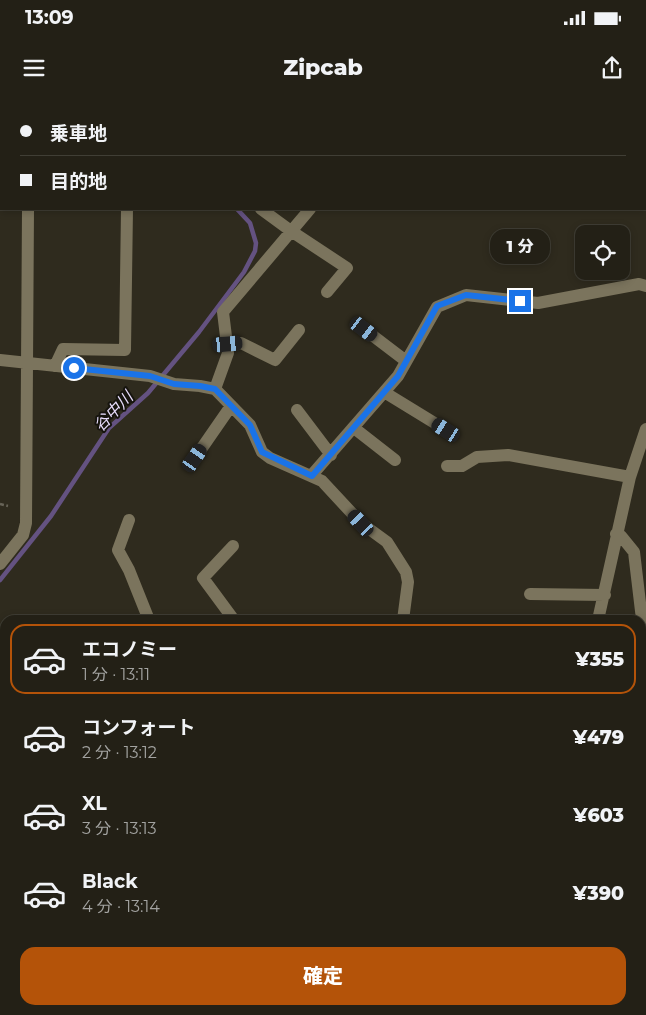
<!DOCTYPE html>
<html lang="ja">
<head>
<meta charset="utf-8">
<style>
	:root { --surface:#232016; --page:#2b281f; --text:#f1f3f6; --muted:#a3a3a1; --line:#403e35; --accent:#b45309 }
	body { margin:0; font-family:Montserrat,"Noto Sans JP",sans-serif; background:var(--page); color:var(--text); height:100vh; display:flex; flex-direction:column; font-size:19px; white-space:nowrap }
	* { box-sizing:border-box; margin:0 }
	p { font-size:16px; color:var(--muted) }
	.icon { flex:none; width:28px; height:28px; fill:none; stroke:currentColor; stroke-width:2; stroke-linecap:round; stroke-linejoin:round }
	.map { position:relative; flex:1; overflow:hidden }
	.side { position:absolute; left:0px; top:515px; width:646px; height:400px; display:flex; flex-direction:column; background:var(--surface); border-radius:15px 15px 0 0; box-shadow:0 2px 8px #0003,0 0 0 1px var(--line) }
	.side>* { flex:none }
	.top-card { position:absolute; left:0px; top:0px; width:646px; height:110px; box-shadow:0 2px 8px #0003,0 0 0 1px var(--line); display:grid; align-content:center; height:110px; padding:0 20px; background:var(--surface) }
	.buttons { position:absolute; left:575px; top:125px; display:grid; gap:10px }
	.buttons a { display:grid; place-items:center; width:55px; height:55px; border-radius:10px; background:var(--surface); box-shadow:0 2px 8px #0003,0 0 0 1px var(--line); font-size:25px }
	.end { position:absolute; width:22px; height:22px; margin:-11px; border:6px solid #1a73e8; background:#fff; box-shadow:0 0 0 2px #fff }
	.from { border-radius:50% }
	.bubble { position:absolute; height:35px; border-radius:15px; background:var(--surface); box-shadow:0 2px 8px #0003,0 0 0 1px var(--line); font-size:16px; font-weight:800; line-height:35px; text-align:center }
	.car { position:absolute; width:15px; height:30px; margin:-15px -8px; border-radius:6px; box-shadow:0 0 4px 1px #0007; background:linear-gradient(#222 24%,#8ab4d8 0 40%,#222 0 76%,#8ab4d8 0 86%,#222 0) }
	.top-card b { display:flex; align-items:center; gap:18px; height:48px; font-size:19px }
	.top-card b+b { border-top:1px solid var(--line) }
	.top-card i { width:12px; height:12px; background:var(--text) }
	ul { padding:9px 0 0; list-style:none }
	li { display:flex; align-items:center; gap:15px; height:70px; margin:0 10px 8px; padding:0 10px; border:2px solid transparent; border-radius:15px }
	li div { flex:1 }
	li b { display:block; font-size:19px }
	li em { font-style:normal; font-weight:800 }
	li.selected { border-color:var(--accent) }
	li>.icon { width:45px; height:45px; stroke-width:1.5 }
	.primary-button { display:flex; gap:10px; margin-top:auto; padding:10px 20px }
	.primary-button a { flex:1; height:58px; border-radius:15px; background:var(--accent); color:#fff; font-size:20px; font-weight:800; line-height:58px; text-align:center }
	.status { display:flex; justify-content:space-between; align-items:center; height:35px; padding:0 25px; background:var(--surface); direction:ltr }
	.status svg { height:14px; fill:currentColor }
	header { display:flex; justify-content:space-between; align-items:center; height:65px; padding:0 20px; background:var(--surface); font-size:22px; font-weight:800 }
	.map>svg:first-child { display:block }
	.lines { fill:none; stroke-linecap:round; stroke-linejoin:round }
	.stream { stroke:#645281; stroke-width:4.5 }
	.path { stroke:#686458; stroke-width:2.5; stroke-dasharray:4 2.5; stroke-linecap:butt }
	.minor { stroke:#7b745d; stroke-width:12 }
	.route { stroke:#1a73e8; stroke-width:6 }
	.labels { text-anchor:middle; stroke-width:4; stroke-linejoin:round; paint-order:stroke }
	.water-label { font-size:16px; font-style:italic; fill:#e7ddfc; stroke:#16140e }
</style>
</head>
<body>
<div class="status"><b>13:09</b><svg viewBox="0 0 49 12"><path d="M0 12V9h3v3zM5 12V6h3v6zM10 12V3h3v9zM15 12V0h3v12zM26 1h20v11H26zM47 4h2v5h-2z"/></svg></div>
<header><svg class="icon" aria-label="menu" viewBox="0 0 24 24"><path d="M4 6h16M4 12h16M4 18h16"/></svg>Zipcab<svg class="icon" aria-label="share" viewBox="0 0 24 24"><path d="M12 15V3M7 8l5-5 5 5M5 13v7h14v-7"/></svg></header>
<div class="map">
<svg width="646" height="915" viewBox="0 0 646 915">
	<rect width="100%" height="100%" fill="#2f2b1e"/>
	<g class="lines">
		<path class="stream" d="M197 1 198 0
			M0 480 51 416 109 328 148 293 199 232 244 172 255 151 256 143 250 123 237 109"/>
		<path class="path" d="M0 404 8 406"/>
		<path class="minor" d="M573 0 574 1
			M29 1V0
			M129 1V0
			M182 1 183 0
			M401 1V0
			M645 44 646 41
			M0 77H1
			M261 109 291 131 347 168 327 192
			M364 229 406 261
			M228 244 241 243 275 260 299 230
			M0 260 150 276 174 284 200 286 215 289 228 253 223 212 310 109
			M55 266 63 249 125 250 127 109
			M215 289 250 325 262 352 270 358 322 381 361 423 387 442 406 472 408 482 403 520
			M384 292 446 330
			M297 310 331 355
			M354 328 395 360
			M195 358 231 306
			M447 366H462L477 357 508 355 630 377
			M311 376 398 276 437 207 466 195 538 203 639 184 646 186
			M129 420 118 450 129 470 149 520
			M616 434 621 436 634 452 646 553
			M233 446 203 478 234 520
			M0 464 23 435 26 423 28 109
			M530 494 605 495
			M598 520 630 377 646 329
			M0 667 5 669
			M0 779 5 776
			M476 910 486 915
			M583 910 589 915
			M408 915 411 910
			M557 915 559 910"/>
	</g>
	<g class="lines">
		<path class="route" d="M74 268 150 276 174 284 200 286 215 289 250 325 262 352 312 376 398 276 437 206 466 195 520 201"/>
	</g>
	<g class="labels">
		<g class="water-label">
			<text transform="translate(113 311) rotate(-46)" y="6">谷中川</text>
		</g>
	</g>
</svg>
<div class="buttons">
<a><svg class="icon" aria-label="locate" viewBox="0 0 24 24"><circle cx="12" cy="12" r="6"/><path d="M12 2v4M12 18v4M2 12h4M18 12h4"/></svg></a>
</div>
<i class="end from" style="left:74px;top:268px"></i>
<i class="end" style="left:520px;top:201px"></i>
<div class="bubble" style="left:490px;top:129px;width:60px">1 分</div>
<i class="car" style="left:364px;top:229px;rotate:127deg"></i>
<i class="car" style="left:228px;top:244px;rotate:85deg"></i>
<i class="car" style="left:446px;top:330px;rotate:302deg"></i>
<i class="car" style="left:195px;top:358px;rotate:35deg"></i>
<i class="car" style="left:361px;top:423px;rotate:317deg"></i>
<div class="top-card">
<b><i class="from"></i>乗車地</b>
<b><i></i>目的地</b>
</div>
<section class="side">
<ul>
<li class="selected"><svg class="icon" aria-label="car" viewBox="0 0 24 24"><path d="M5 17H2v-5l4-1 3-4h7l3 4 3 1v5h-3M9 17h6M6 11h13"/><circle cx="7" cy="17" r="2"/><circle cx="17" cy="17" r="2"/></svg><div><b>エコノミー</b><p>1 分 · 13:11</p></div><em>¥355</em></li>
<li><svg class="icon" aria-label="car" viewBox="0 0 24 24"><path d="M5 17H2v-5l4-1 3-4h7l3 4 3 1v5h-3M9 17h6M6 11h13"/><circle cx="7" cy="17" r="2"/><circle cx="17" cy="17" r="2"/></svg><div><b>コンフォート</b><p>2 分 · 13:12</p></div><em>¥479</em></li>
<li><svg class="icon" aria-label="car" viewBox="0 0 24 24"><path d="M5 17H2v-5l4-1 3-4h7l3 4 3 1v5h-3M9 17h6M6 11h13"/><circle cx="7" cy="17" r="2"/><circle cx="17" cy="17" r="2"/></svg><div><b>XL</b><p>3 分 · 13:13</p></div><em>¥603</em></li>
<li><svg class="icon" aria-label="car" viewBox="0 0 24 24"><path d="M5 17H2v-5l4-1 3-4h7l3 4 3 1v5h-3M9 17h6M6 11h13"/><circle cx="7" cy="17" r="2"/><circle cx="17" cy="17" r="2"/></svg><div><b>Black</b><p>4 分 · 13:14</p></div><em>¥390</em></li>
</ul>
<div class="primary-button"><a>確定</a></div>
</section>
</div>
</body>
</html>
